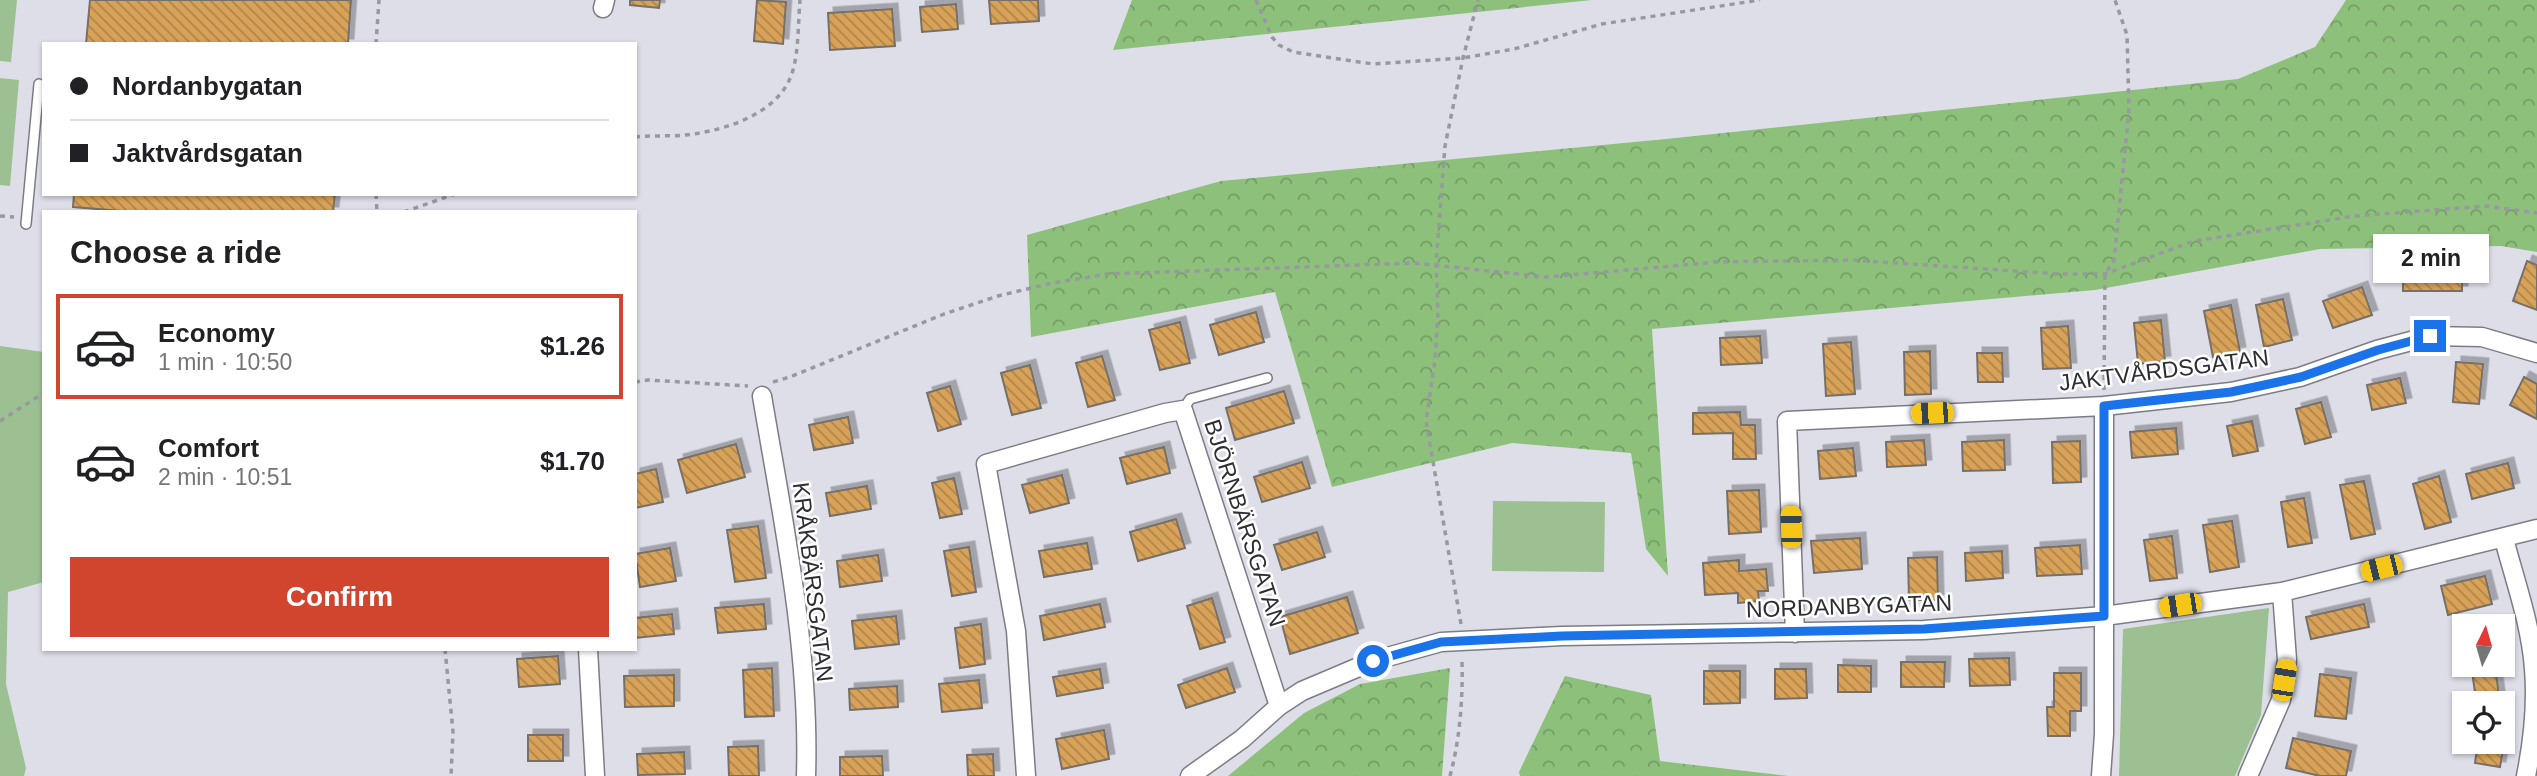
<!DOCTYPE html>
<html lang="en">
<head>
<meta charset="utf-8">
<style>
	:root { --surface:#fff; --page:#f6f6f6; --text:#202124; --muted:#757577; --line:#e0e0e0; --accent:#d1452f }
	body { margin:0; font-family:Helvetica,sans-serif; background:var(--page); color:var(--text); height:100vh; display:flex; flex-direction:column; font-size:26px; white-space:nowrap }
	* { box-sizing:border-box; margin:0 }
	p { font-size:23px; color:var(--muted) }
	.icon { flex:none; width:38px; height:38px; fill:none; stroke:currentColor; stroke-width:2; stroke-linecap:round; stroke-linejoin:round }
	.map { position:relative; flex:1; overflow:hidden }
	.sheet { position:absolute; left:42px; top:210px; width:595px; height:441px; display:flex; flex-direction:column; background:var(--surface); border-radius:0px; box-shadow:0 2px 5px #0004 }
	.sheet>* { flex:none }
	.banner { position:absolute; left:42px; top:42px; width:595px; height:154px; border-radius:0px; box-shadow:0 2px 5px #0004; display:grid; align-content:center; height:154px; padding:0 28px; background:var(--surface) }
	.needle { width:46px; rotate:5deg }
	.buttons { position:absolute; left:2452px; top:614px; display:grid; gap:14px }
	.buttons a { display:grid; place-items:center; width:63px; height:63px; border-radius:0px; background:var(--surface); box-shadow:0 2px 5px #0004; font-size:35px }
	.end { position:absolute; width:32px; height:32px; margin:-16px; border:9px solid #1a73e8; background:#fff; box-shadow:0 0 0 4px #fff }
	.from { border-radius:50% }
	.bubble { position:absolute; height:49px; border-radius:0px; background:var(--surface); box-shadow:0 2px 5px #0004; font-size:23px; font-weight:700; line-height:49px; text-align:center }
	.car { position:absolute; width:21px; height:42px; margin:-21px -10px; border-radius:9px; box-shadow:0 0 5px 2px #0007; background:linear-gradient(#f5c518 24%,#345 0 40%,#f5c518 0 76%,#345 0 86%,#f5c518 0) }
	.banner b { display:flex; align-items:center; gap:24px; height:66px; font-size:26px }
	.banner b+b { border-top:2px solid var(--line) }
	.banner i { width:18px; height:18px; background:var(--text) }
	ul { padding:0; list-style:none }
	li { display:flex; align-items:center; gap:21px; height:105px; margin:0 14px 10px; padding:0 14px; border:4px solid transparent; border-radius:0px }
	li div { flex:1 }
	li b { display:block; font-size:26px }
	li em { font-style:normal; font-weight:700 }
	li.current { border-color:var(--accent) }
	li>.icon { width:63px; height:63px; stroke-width:1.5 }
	h2 { padding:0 28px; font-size:32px; line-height:84px }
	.action { display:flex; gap:14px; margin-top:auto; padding:14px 28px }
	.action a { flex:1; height:80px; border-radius:0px; background:var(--accent); color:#fff; font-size:28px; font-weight:700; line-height:80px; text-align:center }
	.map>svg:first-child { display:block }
	.forest { fill:url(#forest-crowns) }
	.green { fill:#9cc091 }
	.building { fill:url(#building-back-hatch); stroke:#766f68; stroke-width:2; filter:url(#shadow) }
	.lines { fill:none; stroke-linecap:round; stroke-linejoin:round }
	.lane-casing { stroke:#7c7c85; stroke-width:12 }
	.street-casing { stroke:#7c7c85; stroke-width:21 }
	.path { stroke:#9898a0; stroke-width:3.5; stroke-dasharray:5 5; stroke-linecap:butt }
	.lane { stroke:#fff; stroke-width:9 }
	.street { stroke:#fff; stroke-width:18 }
	.route { stroke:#1a73e8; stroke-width:9 }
	.labels { text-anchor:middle; stroke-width:5; stroke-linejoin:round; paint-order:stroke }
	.street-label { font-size:23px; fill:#2e2e32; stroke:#fff }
</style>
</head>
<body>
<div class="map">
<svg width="2537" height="776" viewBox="0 0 2537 776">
	<defs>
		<pattern id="forest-crowns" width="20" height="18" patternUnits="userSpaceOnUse" patternTransform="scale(1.75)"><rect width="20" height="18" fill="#8dc17b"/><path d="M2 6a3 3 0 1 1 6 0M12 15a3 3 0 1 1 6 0" fill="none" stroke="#749d65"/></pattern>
		<pattern id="building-back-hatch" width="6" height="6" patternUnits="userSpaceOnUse" patternTransform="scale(1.75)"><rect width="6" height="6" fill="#d8a259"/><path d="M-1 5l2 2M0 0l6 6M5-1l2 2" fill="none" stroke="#b0844a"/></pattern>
		<filter id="shadow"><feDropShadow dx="5.5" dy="-5.5" stdDeviation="0" flood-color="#0004"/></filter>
	</defs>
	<rect width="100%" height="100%" fill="#dedee9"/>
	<path class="forest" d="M1132 0H1592L1113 50Z
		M2346 0H2537V252L2501 246 2320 249 2095 290 1652 329 1668 576 1646 549 1631 453 1512 443 1332 487 1275 292 1031 337 1027 235 1221 181 1666 139 2238 79 2315 47Z
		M1450 668 1442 776H1228L1304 713 1360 684Z
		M1565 676 1651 695 1660 761 1788 776H1520L1519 772Z"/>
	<path class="green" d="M0 0H17L11 62 0 61Z
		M0 78 19 80 10 186 0 185Z
		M0 346 44 352V582L8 592 6 684 26 768 24 776H0Z
		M1493 501 1605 502 1604 572 1492 571Z
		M2269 608 2261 715 2235 776H2119L2123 629Z"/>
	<path class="building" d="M90 0H351L348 44H86Z
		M630 0H660L659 8 630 5Z
		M757 0 786 2 783 44 754 41Z
		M989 0H1038L1039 21 991 24Z
		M956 4 958 29 922 32 920 7Z
		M892 9 895 46 830 50 828 13Z
		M74 194H335L333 212H134L73 207Z
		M2527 261 2537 265V310L2513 301Z
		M2462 264V291H2403V265Z
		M2362 287 2372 315 2333 328 2323 301Z
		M2283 299 2292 340 2264 347 2256 305Z
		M2231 305 2240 352 2213 357 2204 311Z
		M1256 312 1264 342 1219 355 1210 325Z
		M2161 320 2165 361 2138 364 2134 323Z
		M1180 322 1190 363 1160 370 1149 330Z
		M2068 326 2071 368 2043 369 2041 328Z
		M1760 336 1762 363 1721 365 1720 338Z
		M1851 342 1855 394 1826 396 1823 344Z
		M1930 351 1931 394 1905 395 1904 352Z
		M1977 353H2002L2003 382H1978Z
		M1102 356 1115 400 1088 407 1076 363Z
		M2456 362 2483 364 2479 404 2453 402Z
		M1030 365 1041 408 1012 415 1001 373Z
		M2524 377 2537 384V419L2510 405Z
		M2400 378 2406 403 2372 410 2367 385Z
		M950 386 961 424 938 431 927 393Z
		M1284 391 1294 423 1235 440 1226 408Z
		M2321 402 2331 437 2305 444 2296 409Z
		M1740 412 1741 425H1755L1756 459H1733V433L1693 434V413Z
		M848 417 853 443 814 450 809 425Z
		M2252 421 2258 451 2233 456 2227 426Z
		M2176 428 2178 454 2132 458 2130 432Z
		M1924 440 1926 465 1887 467 1886 442Z
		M2004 440 2005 470 1963 471 1962 442Z
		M2080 441 2081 482 2053 483 2052 442Z
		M736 444 745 477 687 493 678 460Z
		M1164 447 1170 473 1127 484 1120 458Z
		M1853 448 1856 476 1820 479 1818 451Z
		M1302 462 1310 488 1262 502 1254 477Z
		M2508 463 2514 488 2472 499 2466 474Z
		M656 469 663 502 635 508V474Z
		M1062 475 1069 503 1030 513 1022 485Z
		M2439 476 2451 522 2425 529 2413 484Z
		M954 478 962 514 940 518 932 483Z
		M2364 481 2375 534 2351 539 2340 485Z
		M867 486 871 509 830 516 826 493Z
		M1759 490 1761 532 1729 534 1727 491Z
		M2304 498 2312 543 2288 547 2281 502Z
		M1176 519 1185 548 1138 561 1130 532Z
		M2232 521 2239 567 2210 572 2203 525Z
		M758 526 766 578 735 582 727 530Z
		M1317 532 1325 557 1282 570 1274 545Z
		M2172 536 2177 578 2150 581 2144 540Z
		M1860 538 1862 569 1814 573 1811 541Z
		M1087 543 1092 569 1044 577 1039 551Z
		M2080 545 2082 574 2037 576 2035 548Z
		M969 547 976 592 952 596 944 551Z
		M670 548 676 581 640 587 635 554Z
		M2002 551 2003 578 1966 581 1965 553Z
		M878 555 882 581 840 587 837 561Z
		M1937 557 1938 600H1909L1908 558Z
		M1739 560V571L1766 569 1768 591H1758L1759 601 1738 603V593L1705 595 1703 563Z
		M2485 576 2492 604 2448 615 2441 586Z
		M1347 597 1358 633 1290 654 1280 617Z
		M1212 598 1225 642 1200 649 1187 606Z
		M764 604 766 629 718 633 715 608Z
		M1100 604 1105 627 1044 640 1040 616Z
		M2364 604 2369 627 2311 639 2306 617Z
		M672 614 674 634 635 638V618Z
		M896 616 899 644 855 649 852 621Z
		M981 624 985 664 960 668 955 628Z
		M558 656 560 684 519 687 517 659Z
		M2009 658 2010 685 1970 686 1969 659Z
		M1901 662H1945L1944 687H1901Z
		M1838 665 1871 666V692H1838Z
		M2471 665H2495L2499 696 2476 699Z
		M772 668 774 716 745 717 743 670Z
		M1227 668 1235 692 1186 708 1178 685Z
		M1100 669 1103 688 1057 696 1053 677Z
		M1775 669H1806L1807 698 1775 699Z
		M1704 671H1740V703L1704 704Z
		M2054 673H2081V711H2070V736H2048L2047 707H2054Z
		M2320 674 2351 678 2346 719 2315 716Z
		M674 675V706L625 707 624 676Z
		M979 680 982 708 942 712 939 684Z
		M897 686 898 707 850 710 849 689Z
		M1104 730 1109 759 1062 769 1056 739Z
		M2502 733H2506L2500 767 2475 763 2478 742H2502Z
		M528 735H563V761H528Z
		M2293 738 2351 751 2346 776H2320L2286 768Z
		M758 746 759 776H729L728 747Z
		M684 752 685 774 638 775 637 754Z
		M993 754 994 776H968L967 755Z
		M882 756 883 776H840V757Z"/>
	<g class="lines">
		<defs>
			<path id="lane" d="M26 224 39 84
				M1183 410 1190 399 1267 378"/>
			<path id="street" d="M603 8 605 0
				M762 396C783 521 810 648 806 776
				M2504 539C2515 581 2531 625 2534 669 2537 705 2533 741 2526 776
				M1795 633 1787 421 2104 406 2231 392 2300 377 2377 350 2430 336 2482 337 2537 353
				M588 649 595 776
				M1026 776 1016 631 986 464 1165 413 1183 410 1279 706
				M1190 776 1242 739 1279 706 1302 691 1373 661 1441 642 1562 636 1924 630 2104 616 2282 592 2537 529
				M2101 776 2104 734V406
				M2248 776 2281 700 2287 660 2282 592"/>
		</defs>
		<use href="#lane" class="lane-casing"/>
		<use href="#street" class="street-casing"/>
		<path class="path" d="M1256 0 1272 37 1279 45 1293 52 1373 64 1463 58 1514 49 1602 24 1760 0
			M376 44 379 0
			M635 137C655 135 675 137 694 134 732 128 782 111 793 70 799 48 798 22 800 0
			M376 194 377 212
			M404 212 455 194
			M0 216 14 217
			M635 382 648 380 748 386
			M773 382 790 377 944 314 998 296 1052 283 1108 274 1414 263 1546 277 1717 262 1852 260 2059 274H2105L2194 241 2355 216 2486 206 2537 213
			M2104 390 2105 274 2114 260 2129 110 2127 35 2115 0
			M0 421 44 393
			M1461 624 1426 421 1435 360 1438 312 1436 264 1445 146 1463 58 1478 0
			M445 649 453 732 451 776
			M1450 776C1460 739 1463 698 1462 660"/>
		<use href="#lane" class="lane"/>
		<use href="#street" class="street"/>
	</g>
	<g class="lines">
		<path class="route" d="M1373 661 1441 642 1562 636 1924 629 2104 616V406L2231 392 2255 387 2301 377 2378 350 2430 336"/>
	</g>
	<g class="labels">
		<g class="street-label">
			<text transform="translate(2164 370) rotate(-7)" y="8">JAKTVÅRDSGATAN</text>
			<text transform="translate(1245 523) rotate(72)" y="8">BJÖRNBÄRSGATAN</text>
			<text transform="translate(813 582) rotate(83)" y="8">KRÅKBÄRSGATAN</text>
			<text transform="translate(1849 606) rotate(-2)" y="8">NORDANBYGATAN</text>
		</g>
	</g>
</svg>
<div class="buttons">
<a><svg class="needle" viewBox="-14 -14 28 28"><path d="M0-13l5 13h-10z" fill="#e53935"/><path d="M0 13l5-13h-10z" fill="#757577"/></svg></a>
<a><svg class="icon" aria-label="locate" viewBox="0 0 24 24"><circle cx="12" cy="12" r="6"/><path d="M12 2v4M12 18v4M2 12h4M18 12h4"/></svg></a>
</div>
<i class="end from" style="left:1373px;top:661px"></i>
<i class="end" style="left:2430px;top:336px"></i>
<div class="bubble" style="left:2373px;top:234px;width:116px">2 min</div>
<i class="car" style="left:1932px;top:413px;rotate:268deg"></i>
<i class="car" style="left:1791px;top:527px;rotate:358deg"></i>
<i class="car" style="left:2381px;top:568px;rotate:256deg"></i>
<i class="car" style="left:2180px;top:605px;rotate:261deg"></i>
<i class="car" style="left:2284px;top:680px;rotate:9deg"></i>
<div class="banner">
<b><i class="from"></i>Nordanbygatan</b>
<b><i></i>Jaktvårdsgatan</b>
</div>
<section class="sheet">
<h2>Choose a ride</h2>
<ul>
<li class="current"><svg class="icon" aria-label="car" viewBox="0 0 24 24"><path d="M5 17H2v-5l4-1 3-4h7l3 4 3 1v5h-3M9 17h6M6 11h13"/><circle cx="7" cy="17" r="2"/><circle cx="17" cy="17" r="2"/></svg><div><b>Economy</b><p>1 min · 10:50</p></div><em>$1.26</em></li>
<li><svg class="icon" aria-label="car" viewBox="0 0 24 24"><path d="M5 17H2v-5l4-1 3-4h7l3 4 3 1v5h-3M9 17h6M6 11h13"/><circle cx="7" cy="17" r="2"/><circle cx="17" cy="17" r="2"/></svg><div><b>Comfort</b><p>2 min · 10:51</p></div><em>$1.70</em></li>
</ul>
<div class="action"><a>Confirm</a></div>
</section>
</div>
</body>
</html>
